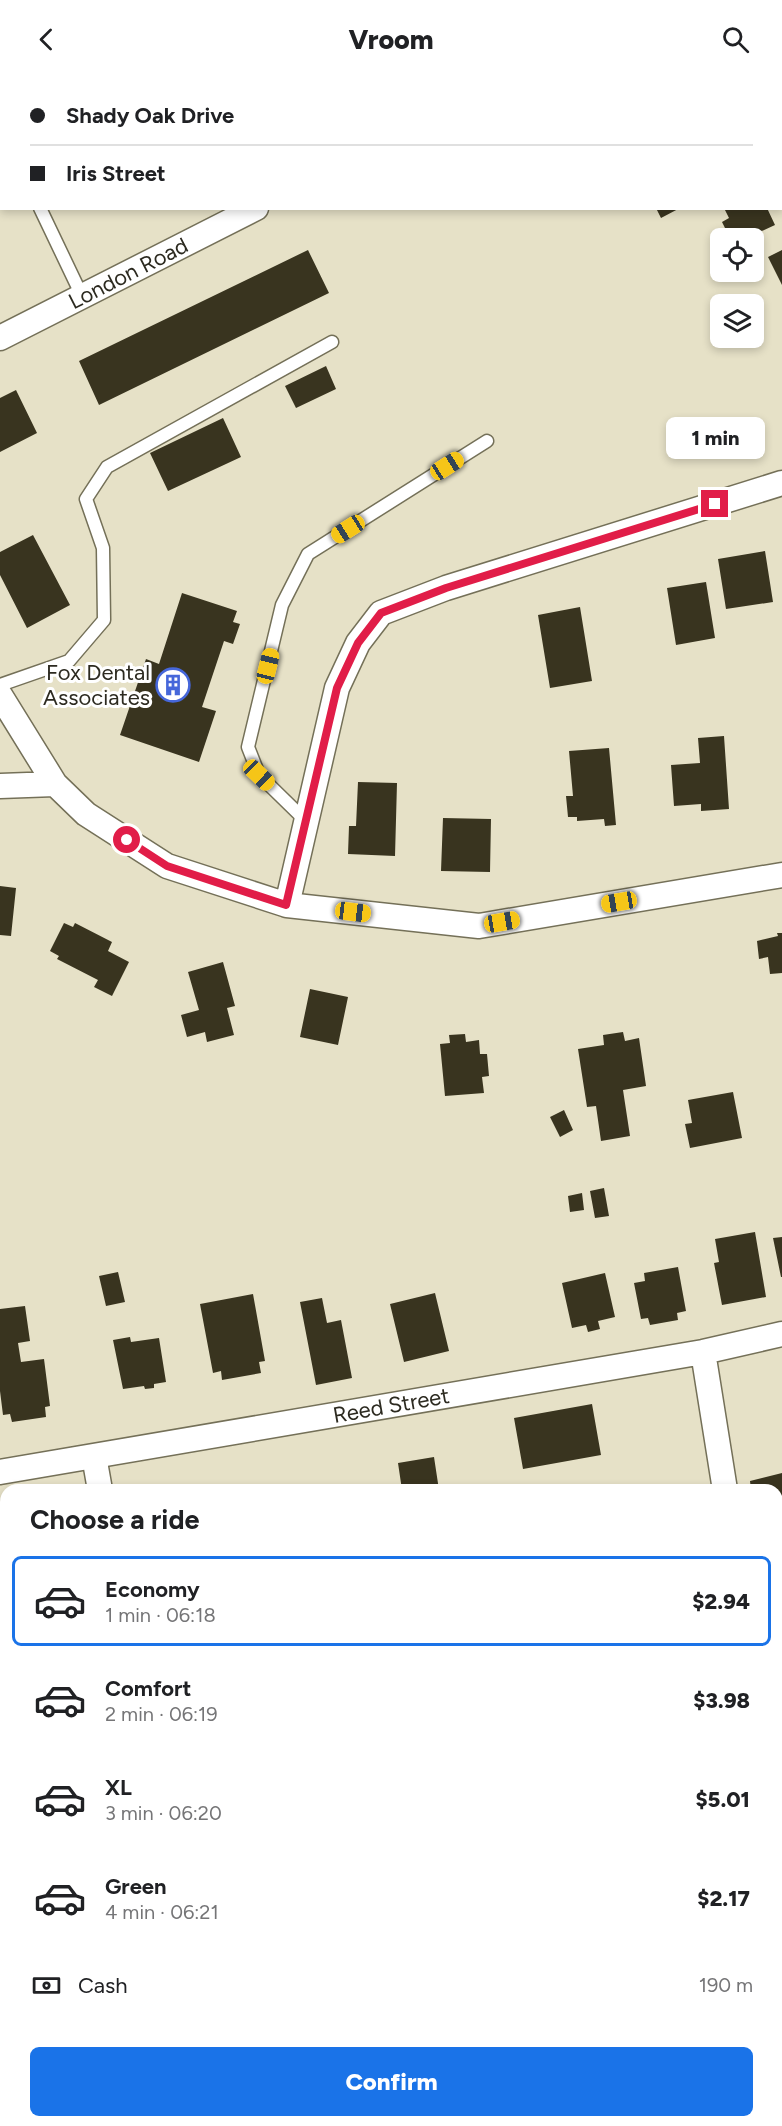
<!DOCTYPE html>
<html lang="en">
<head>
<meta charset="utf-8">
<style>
	:root { --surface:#fff; --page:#f2f2f2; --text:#202124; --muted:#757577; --line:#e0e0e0; --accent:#1a73e8 }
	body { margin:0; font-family:Figtree,sans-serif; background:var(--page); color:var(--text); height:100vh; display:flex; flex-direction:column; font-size:22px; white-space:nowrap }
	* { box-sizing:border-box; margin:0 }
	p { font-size:20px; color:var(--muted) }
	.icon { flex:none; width:33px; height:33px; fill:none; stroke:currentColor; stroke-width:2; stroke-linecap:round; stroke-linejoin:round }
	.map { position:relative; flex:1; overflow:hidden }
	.side { position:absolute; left:0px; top:1406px; width:783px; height:644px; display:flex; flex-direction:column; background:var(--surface); border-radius:18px 18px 0 0; box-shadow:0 3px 9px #0003 }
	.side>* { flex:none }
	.top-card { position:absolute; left:0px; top:0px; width:783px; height:132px; box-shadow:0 3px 9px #0003; display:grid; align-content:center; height:132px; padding:0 30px; background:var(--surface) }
	.tools { position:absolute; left:710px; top:150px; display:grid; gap:12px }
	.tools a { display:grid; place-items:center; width:54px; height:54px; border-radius:9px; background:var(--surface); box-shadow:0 3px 9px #0003; font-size:30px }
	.end { position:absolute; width:27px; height:27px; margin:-14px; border:8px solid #e11d48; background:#fff; box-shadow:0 0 0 3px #fff }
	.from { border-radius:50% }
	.bubble { position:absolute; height:42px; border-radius:9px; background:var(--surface); box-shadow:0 3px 9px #0003; font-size:20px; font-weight:800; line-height:42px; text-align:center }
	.car { position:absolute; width:18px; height:36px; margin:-18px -9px; border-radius:8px; box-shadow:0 0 4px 2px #0007; background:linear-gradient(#f5c518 24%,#345 0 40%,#f5c518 0 76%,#345 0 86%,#f5c518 0) }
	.top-card b { display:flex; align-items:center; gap:21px; height:57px; font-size:22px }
	.top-card b+b { border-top:2px solid var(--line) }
	.top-card i { width:15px; height:15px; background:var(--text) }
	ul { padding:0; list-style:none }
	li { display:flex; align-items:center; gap:18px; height:90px; margin:0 12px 9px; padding:0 18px; border:3px solid transparent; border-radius:9px }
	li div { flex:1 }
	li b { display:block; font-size:22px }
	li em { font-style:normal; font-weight:800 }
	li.selected { border-color:var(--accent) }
	li>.icon { width:54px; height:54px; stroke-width:1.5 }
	h2 { padding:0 30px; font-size:27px; line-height:72px }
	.pay { display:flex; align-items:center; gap:15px; height:66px; padding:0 30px; font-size:22px }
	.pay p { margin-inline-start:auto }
	.button { display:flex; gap:12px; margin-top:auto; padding:12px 30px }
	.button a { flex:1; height:69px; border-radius:9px; background:var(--accent); color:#fff; font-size:24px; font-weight:800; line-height:69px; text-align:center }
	header { display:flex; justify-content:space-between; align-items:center; height:78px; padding:0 30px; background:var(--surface); font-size:27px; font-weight:800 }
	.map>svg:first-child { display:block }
	.building { fill:#39341f }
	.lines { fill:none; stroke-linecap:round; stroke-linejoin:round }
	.service-casing { stroke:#747058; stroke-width:15 }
	.minor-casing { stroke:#747058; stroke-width:27 }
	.primary-casing { stroke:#596c9f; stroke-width:36 }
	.service { stroke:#fff; stroke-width:12 }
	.minor { stroke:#fff; stroke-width:24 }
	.primary { stroke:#aabcef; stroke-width:33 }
	.route { stroke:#e11d48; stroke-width:8 }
	.labels { text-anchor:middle; stroke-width:6; stroke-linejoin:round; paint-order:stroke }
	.street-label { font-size:22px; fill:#2c2a20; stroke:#fff }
	.poi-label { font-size:22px; fill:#2c2a20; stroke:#fff; text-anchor:end }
</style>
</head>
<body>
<header><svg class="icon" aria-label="back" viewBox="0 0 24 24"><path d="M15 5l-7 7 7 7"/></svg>Vroom<svg class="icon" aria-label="search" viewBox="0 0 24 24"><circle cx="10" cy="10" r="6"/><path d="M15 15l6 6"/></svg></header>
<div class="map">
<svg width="782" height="2048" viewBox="0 0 782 2048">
	<rect width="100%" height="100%" fill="#e6e1c7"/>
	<path class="building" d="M656 130H680L661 140Z
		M724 130H767L775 147 747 160H730L722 144 729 140Z
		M308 172 329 215 99 327 79 283Z
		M782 172V207L768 179Z
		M326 288 336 311 296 330 285 308Z
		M16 312 37 355 0 374V320Z
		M223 340 241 379 168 413 150 375Z
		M33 457 70 527 27 550 0 497V474Z
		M765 473 773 524 726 531 718 481Z
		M706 504 715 560 676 567 667 510Z
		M182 515 237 533 233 544 240 546 233 566 224 563 202 629 216 633 199 684 120 657 146 581 159 586Z
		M580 529 592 603 550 610 538 537Z
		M724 658 729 731 701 733V726L674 728 671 687 700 685 698 660Z
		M609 670 616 747 605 748 604 741 577 743V739H568L566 718H573L569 673Z
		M358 704 397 705 395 778 348 776 349 748H356Z
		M443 740 491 741 490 794 441 793Z
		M0 808 16 810 11 858 0 857Z
		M64 845 73 849 75 845 112 864 108 873 129 884 112 918 94 909 98 902 57 881 59 878 50 873Z
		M777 855H782V895L770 896 768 879 759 881 757 863 778 858Z
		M223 884 235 928 227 930 234 957 207 964 205 954 187 959 181 937 199 932 188 894Z
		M310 911 348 919 338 967 300 959Z
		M623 954 625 963 639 960 646 1008 623 1012 630 1058 601 1063 596 1028 587 1029 578 971 604 967 603 957Z
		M465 956 466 964 479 962 480 976H487L489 998 482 999 484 1015 445 1018 440 966 450 965 449 957Z
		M733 1014 742 1060 690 1070 685 1046 692 1045 688 1022Z
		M564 1032 573 1052 560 1059 550 1039Z
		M604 1110 609 1138 595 1140 590 1113Z
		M582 1115 584 1132 570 1134 568 1118Z
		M755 1154 766 1219 722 1227 714 1185 719 1184 715 1161Z
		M782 1159V1199H781L773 1160Z
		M678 1189 686 1233 677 1235 678 1242 650 1247 648 1240 641 1241 634 1205 645 1203 644 1195Z
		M118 1194 125 1224 106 1228 99 1198Z
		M605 1195 615 1239 598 1243 600 1251 588 1254 586 1247 572 1250 562 1205Z
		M435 1215 449 1273 404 1284 390 1226Z
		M253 1216 265 1283 259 1284 261 1295 222 1302 221 1293 213 1295 200 1226Z
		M322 1220 327 1245 341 1242 352 1300 316 1307 300 1224Z
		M25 1228 30 1263 18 1265 21 1284 44 1281 50 1328 45 1329 46 1339 12 1344 10 1336 3 1337 0 1313V1231Z
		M130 1259 131 1264 159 1260 166 1304 154 1306V1310L145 1311 144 1308 123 1311 113 1262Z
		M592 1326 601 1377 523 1391 514 1340Z
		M434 1379 439 1412H402L398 1385Z
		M782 1395V1504L777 1505V1412H751L750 1403Z
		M0 1499 6 1513V1570L0 1571Z
		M3 1618 6 1634V1687L0 1688V1619Z
		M782 1666V1741L777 1742V1667Z
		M6 1820V1886L0 1887V1821Z
		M6 1946V1989H0V1947Z"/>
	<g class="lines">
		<defs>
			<path id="service" d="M371 0 372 2
				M777 2 778 0
				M0 47 2 50
				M40 130 82 218
				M0 607 69 583 104 542 103 470 86 421 107 389 332 264
				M306 743 259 697 248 669 282 527 308 476 487 363
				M777 1797H782
				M0 1932 6 1930
				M60 2043 61 2048"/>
			<path id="minor" d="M511 2 514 0
				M0 260 256 130
				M0 617 55 706 86 736 167 788 287 827 479 848 782 797
				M0 708 55 706
				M287 827 337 610 358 565 381 535 446 510 782 405
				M703 1274 725 1412
				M94 1378 100 1412
				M0 1394 703 1274 782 1256
				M777 1576 782 1575
				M0 1750 6 1749"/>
			<path id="primary" d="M777 1926 782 1925
				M777 1973 782 1972
				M134 2048 144 2043
				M386 2048 411 2043"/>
		</defs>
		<use href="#service" class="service-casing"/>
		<use href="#minor" class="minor-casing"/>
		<use href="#primary" class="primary-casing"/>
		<use href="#service" class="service"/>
		<use href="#minor" class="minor"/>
		<use href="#primary" class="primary"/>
	</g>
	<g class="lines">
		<path class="route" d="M127 762 167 788 286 827 337 610 358 565 381 535 446 510 715 426"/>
	</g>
	<defs>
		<symbol id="building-ring" viewBox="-11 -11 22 22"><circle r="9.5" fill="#fff" stroke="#4667da" stroke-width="1.5"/><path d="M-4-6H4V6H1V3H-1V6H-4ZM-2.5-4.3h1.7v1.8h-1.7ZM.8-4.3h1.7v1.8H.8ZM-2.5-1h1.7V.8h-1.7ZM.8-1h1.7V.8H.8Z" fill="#4667da"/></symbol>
	</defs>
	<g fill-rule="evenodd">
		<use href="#building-ring" x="154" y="588" width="38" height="38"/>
	</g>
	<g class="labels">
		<g class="street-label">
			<text transform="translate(128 195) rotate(-27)" y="8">London Road</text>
			<text transform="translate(391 1327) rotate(-10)" y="8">Reed Street</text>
		</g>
		<g class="poi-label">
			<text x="150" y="602">Fox Dental<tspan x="150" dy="25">Associates</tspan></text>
		</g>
	</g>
</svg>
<div class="tools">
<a><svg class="icon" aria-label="locate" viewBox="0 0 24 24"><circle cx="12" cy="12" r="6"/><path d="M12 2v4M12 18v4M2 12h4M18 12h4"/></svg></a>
<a><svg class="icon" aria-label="layers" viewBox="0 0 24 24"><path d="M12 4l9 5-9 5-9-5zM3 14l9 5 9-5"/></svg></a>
</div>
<i class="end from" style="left:127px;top:762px"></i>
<i class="end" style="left:715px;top:426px"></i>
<div class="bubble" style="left:666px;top:339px;width:99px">1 min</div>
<i class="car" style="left:447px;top:388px;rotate:58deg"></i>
<i class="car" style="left:348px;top:451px;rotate:238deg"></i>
<i class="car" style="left:268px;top:588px;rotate:14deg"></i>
<i class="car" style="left:259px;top:697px;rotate:134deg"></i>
<i class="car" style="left:619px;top:824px;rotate:260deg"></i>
<i class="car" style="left:353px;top:834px;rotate:97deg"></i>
<i class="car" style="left:502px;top:844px;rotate:80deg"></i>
<div class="top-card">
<b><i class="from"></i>Shady Oak Drive</b>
<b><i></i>Iris Street</b>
</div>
<section class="side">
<h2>Choose a ride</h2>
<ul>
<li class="selected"><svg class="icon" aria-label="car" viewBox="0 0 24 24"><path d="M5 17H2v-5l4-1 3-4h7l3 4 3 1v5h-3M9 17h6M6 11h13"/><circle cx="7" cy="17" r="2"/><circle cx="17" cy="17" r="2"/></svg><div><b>Economy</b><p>1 min · 06:18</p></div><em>$2.94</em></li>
<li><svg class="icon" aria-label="car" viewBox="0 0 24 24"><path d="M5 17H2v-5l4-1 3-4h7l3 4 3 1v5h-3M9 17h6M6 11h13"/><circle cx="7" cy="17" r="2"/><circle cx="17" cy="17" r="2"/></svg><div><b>Comfort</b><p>2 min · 06:19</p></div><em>$3.98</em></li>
<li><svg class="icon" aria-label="car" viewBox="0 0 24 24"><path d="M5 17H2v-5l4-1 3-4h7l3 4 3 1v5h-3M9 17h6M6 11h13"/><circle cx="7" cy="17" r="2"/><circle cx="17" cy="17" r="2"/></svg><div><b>XL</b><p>3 min · 06:20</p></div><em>$5.01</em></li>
<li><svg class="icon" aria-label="car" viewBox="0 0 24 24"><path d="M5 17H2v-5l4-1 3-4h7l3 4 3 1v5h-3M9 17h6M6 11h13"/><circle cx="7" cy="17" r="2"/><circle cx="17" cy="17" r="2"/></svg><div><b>Green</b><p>4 min · 06:21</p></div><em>$2.17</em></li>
</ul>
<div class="pay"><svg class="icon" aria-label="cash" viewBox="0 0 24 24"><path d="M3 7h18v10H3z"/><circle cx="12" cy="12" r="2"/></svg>Cash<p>190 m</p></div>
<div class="button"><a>Confirm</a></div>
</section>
</div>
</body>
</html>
